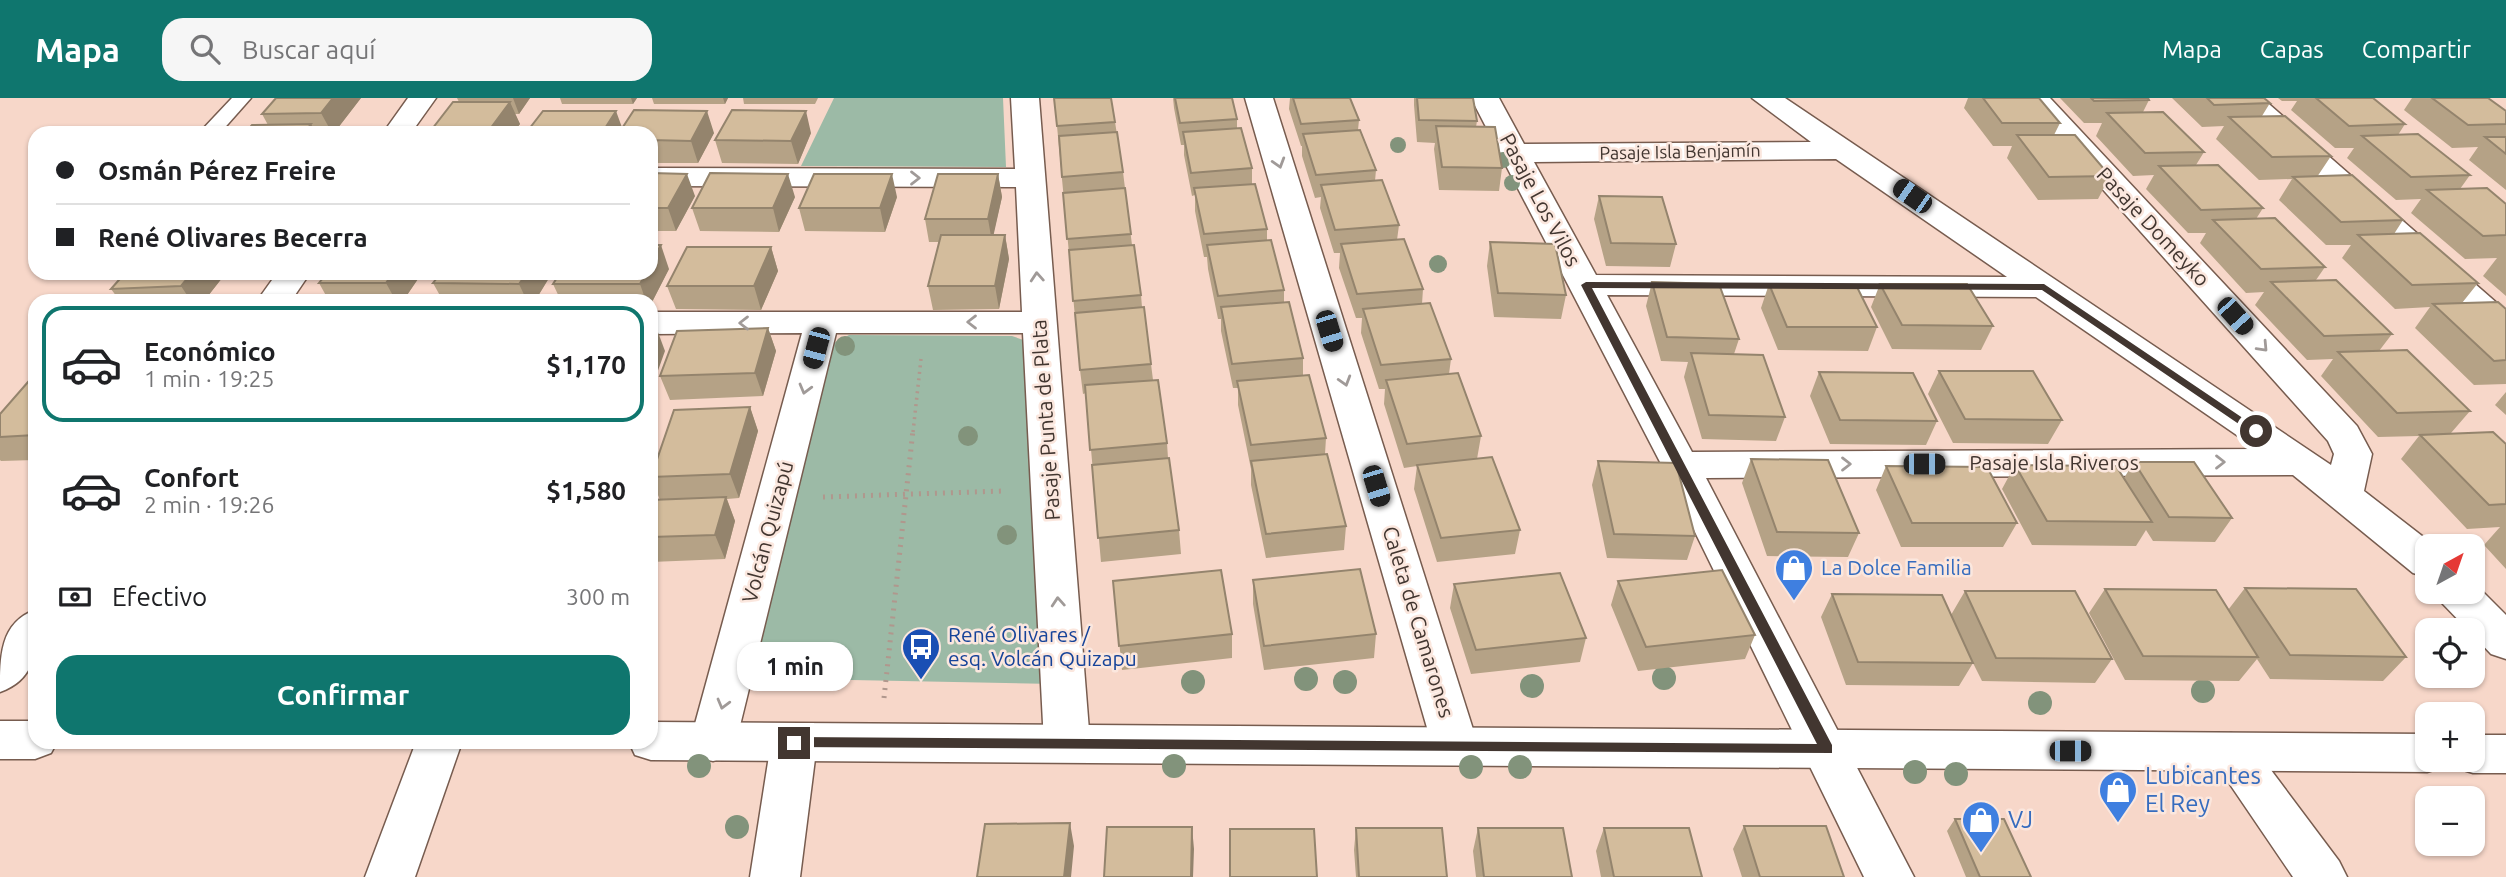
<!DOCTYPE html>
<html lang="es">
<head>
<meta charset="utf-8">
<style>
	:root { --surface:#fff; --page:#f6f6f6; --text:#202124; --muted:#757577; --line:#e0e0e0; --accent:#0f766e }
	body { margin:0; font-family:Ubuntu,sans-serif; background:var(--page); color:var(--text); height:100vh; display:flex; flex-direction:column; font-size:26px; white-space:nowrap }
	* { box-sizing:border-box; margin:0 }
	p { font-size:23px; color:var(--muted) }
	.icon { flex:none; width:38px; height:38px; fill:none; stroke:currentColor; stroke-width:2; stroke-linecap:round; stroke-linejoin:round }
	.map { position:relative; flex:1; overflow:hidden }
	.sheet { position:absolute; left:28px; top:196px; width:630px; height:455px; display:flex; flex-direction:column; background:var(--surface); border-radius:21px; box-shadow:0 2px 5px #0004 }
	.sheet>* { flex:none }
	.hud { position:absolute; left:28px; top:28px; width:630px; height:154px; border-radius:21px; box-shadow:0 2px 5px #0004; display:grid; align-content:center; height:154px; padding:0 28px; background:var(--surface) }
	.needle { width:46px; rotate:40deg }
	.fabs { position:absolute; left:2415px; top:436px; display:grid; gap:14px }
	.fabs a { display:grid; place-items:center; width:70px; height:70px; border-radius:14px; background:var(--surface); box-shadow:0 2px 5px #0004; font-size:35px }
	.end { position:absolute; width:32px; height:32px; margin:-16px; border:9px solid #423630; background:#fff; box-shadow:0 0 0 4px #fff }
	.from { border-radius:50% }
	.bubble { position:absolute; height:49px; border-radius:21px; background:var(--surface); box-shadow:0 2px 5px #0004; font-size:23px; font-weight:700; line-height:49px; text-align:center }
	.car { position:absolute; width:21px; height:42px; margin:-21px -10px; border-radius:9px; box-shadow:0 0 5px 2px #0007; background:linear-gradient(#222 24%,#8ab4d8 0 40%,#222 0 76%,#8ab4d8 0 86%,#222 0) }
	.hud b { display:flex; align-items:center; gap:24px; height:66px; font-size:26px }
	.hud b+b { border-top:2px solid var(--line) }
	.hud i { width:18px; height:18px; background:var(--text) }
	ul { padding:12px 0 0; list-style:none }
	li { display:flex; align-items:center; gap:21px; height:116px; margin:0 14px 10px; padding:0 14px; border:4px solid transparent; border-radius:21px }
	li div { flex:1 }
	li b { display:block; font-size:26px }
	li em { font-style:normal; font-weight:700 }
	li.on { border-color:var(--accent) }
	li>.icon { width:63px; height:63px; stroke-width:1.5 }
	.pay { display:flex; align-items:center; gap:18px; height:77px; padding:0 28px; font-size:26px }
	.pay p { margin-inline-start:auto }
	.button { display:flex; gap:14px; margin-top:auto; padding:14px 28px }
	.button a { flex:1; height:80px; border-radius:21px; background:var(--accent); color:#fff; font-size:28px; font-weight:700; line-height:80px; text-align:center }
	header { display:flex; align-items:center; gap:42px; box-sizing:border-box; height:98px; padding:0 35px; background:var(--accent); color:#fff }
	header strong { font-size:33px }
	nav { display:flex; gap:38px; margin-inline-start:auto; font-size:24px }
	.search { width:490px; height:63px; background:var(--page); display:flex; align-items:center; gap:18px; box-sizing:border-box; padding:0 24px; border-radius:21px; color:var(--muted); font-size:26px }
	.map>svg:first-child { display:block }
	.green { fill:#9cbaa6 }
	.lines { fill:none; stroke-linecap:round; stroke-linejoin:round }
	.service-casing { stroke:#775c4f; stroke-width:3 }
	.minor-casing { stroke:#775c4f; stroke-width:3 }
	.tertiary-casing { stroke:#775c4f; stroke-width:3 }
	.path-far1 { stroke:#b0978d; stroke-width:3.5; stroke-dasharray:2 4.5; stroke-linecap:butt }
	.path { stroke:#b0978d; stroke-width:5; stroke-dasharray:2 6; stroke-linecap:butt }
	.service { fill:#fff; fill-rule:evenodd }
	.minor { fill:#fff; fill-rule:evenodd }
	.tertiary { fill:#fff; fill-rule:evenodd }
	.tree { fill:#82937b }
	.wall { fill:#b5a286 }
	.shaded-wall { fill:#94846d }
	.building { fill:#d3bc9c; stroke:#94846d; stroke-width:2 }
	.oneway { stroke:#a09a98 }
	.route { fill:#423630 }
	.labels { text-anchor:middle; stroke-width:5; stroke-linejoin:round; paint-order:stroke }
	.far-street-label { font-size:18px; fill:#423630; stroke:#fbe7de }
	.street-label { font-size:21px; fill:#423630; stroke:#fbe7de }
	.shop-label { font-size:21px; fill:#366cbe; stroke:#fbe7de; text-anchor:start }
	.transit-label { font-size:21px; fill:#164399; stroke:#fbe7de; text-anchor:start }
	.near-shop-label { font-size:24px; fill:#366cbe; stroke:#fbe7de; text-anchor:start }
</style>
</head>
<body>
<header>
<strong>Mapa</strong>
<div class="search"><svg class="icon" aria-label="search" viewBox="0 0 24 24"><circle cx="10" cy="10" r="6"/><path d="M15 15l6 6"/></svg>Buscar aquí</div>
<nav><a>Mapa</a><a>Capas</a><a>Compartir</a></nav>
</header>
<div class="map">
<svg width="2506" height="779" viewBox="0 0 2506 779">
	<rect width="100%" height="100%" fill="#f7d7c9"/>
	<path class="green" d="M834 0H1003L1006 69 801 68Z
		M849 237 1012 238 1032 245 1055 586 749 580 832 246Z"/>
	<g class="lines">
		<defs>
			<path id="service" d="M232 0H251L220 35H199Z"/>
			<path id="minor" d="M408 0H436L411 35H383Z
				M1011 0H1039L1090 645 1083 659 1067 664 1051 659 1044 645 1023 235H836L736 644 729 658 713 663 697 658 690 644 802 235 651 236V214H1022L1016 89 651 88V70L1015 71Z
				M1245 0H1273L1478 647 1471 661 1455 666 1439 661 1432 647Z
				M1471 0H1499L1524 46 1811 44 1752 0H1785L2331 367 2334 356 2328 343 2021 0H2050L2357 328 2372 356 2364 393 2435 448H2427V479L2413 475 2293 377 1706 380 1914 779H1864L1672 387ZM1836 61 2007 179 1596 177 1534 64ZM1607 197 2036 199 2257 351 1692 354Z
				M2232 0H2262L2506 213V242L2494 239Z
				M277 175H310L291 203H257Z
				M2473 484 2506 517V561L2491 556 2473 537V532H2468L2442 505 2436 494H2473Z
				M35 512C35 547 40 580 0 594 0 558 0 525 35 512Z
				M794 626 810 631 817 645 800 779H750L771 645 778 631Z
				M2231 635 2247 640 2339 763 2347 779H2293L2208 654 2215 640Z
				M416 644H462L415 779H365Z"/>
			<path id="tertiary" d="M0 623H35V644H57L51 655 35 661H0Z
				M651 624 2427 636V662H2447L2443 669 2427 674 651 662 635 657 629 644H651Z
				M2473 637H2506V675H2473L2457 670 2453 662H2473Z"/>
		</defs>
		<use href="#service" class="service-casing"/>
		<use href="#minor" class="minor-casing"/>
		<use href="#tertiary" class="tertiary-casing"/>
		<path class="path-far1" d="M913 334 921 261"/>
		<path class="path" d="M823 399 1003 393
			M884 600 913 332"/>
		<use href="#service" class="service"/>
		<use href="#minor" class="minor"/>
		<use href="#tertiary" class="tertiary"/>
	</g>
	<g class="tree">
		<circle cx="1398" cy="47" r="8"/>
		<circle cx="1503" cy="62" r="8"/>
		<circle cx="1512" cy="85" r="8"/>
		<circle cx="1438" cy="166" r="9"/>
		<circle cx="845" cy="248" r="10"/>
		<circle cx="968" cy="338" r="10"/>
		<circle cx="1007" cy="437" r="10"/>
		<circle cx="1664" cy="580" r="12"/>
		<circle cx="1306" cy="581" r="12"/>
		<circle cx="1193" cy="584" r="12"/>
		<circle cx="1345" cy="584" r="12"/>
		<circle cx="1532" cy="588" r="12"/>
		<circle cx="2203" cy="593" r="12"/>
		<circle cx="2040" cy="605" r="12"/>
		<circle cx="699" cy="668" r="12"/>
		<circle cx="1174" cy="668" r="12"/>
		<circle cx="1471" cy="669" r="12"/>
		<circle cx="1520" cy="669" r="12"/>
		<circle cx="1915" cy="674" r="12"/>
		<circle cx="1956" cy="676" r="12"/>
		<circle cx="737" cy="729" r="12"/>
	</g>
	<path class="wall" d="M361 0 334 35H245L268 27 262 16Z
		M457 0H530L519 16H515L520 26 513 35H429L459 4Z
		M560 0H637L633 6H562Z
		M652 0H728L725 6H654Z
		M743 0H818L815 6H744Z
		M1173 0H1232L1237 21V30L1252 70V86L1267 131V142L1284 192V204L1303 260V277L1326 340 1325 356 1346 428 1344 452 1266 460 1251 387V371L1238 307V290H1233L1221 233V221H1218L1208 171 1207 159H1204L1195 113V97L1192 98 1184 57V47H1181L1174 10Z
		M1290 0H1350L1359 22 1358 32 1376 72 1375 83 1399 127 1397 142 1423 191 1422 206 1451 261 1449 276 1481 338 1477 361 1520 432 1515 456 1437 464 1414 391 1417 368 1404 370 1384 306 1385 291H1379L1361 235 1362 220H1356L1339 170 1340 155H1334L1320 110 1321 99 1315 100 1302 58V48H1301L1289 11Z
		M1414 0H1473L1477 23 1476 29 1502 70 1499 93 1439 92 1434 51 1435 45 1417 44 1414 7Z
		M1968 0H2039L2060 25 2054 37 2110 78 2098 101 2038 102 2007 60 2012 48H1993L1964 10Z
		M2060 0H2148L2149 2 2143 14 2204 54 2196 67 2263 110 2256 121 2325 169 2316 182 2392 236 2379 253 2470 313 2451 335 2506 346V471L2484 447 2500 429 2467 431 2401 361 2419 338 2378 339 2321 278 2333 261 2307 262 2255 207 2264 194 2246 195 2200 145 2206 135H2188L2146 91 2154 77 2133 78 2096 38 2102 25H2084Z
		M2172 0H2264L2270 5 2262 18 2331 58 2317 79 2403 122 2394 136 2478 185 2462 205 2506 211V286L2474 287 2415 230 2430 209 2395 211 2342 160 2351 147H2326L2279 102 2292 81 2259 82 2216 41 2224 28 2202 29Z
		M2278 0H2373L2405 26 2398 37 2470 77 2460 91 2506 106V198L2483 178 2497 160 2465 161 2411 115 2421 101 2396 102 2347 60 2354 50H2335L2291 12 2297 3H2282Z
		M2412 0H2488L2506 13V92L2469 62 2478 49 2452 50 2404 12Z
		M1115 24 1123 74 1132 147 1141 197 1142 209 1151 266 1153 282 1167 345 1168 360 1179 432 1181 456 1101 464 1086 295 1083 296 1080 272 1057 28Z
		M622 30 714 35 698 65H651V35H526Z
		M811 35 798 66 722 65 715 42Z
		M651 75 695 98 676 133H651Z
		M998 76 1002 99 993 137H1005L1009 161 999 211 933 212 928 188 940 144H929L925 121Z
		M1599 98 1676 146 1670 169 1606 168 1594 121Z
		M795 99 779 134 700 133 692 110Z
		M897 99 885 134 805 133 799 110Z
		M1490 144 1566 197 1561 221 1494 219 1487 168Z
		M771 149 778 173 761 212 676 211 667 188Z
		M669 171 651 206V203H561L553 186Z
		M226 175 204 203H120L111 191Z
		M422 175 403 203H329L319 185Z
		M441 175H552L535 203H443L433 185Z
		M1652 184 1739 241 1734 256 1785 319 1776 343 1702 341 1684 279 1688 264 1661 263 1646 208Z
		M1769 186 1877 229 1868 253 1778 252 1761 210Z
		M1880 186 1993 228 1981 252 1892 251 1871 209Z
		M768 230 776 253 763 298 670 302 660 278Z
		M1939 273 2062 322 2048 346 1953 345 1928 296Z
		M1819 274 1937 323 1926 347 1830 346 1810 298Z
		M35 276V362L1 363 0 362V316Z
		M2506 294V317L2495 307Z
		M750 309 758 333 739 400 727 401 735 423 725 461 651 464V402H660L651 380V378Z
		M1751 361 1859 435 1848 459 1767 458 1742 385Z
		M1598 363 1695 438 1687 462 1607 460 1592 387Z
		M2134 364 2232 420 2215 444 2153 443 2146 432 2136 448 2032 447 2002 391 2015 367 2124 380Z
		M1886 368 2017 425 2003 449H1901L1876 392Z
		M1253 482 1376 536 1374 560 1264 572 1253 506Z
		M1113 483 1232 536V560L1122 572Z
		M1618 483 1755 537 1745 561 1638 573 1611 507Z
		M1454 486 1586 540 1580 564 1471 576 1450 510Z
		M2245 490 2406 559 2383 583 2270 581 2257 561 2239 583 2125 582 2089 515 2105 491 2228 512Z
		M1965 493 2112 561 2095 585 1982 583 1973 565 1959 588 1846 587 1821 519 1832 496 1951 517Z
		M1955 721 2031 779H1966L1947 733Z
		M1744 728 1844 779H1742L1733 751Z
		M1356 730 1447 779H1356L1354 752Z
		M1478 730 1572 779H1476L1473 753Z
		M1604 730 1702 779H1601L1596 753Z"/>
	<path class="shaded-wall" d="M333 0H361L334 35H332L321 15Z
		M513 0H530L519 16Z
		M631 0H637L633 6Z
		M723 0H728L725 6Z
		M510 4 520 26 513 35H487Z
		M616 13 624 35H602Z
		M707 13 714 35 698 65 691 43Z
		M806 13 811 35 798 66 791 43Z
		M311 26 316 35H304Z
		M687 76 695 98 676 133 668 110Z
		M788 76 795 99 779 134 773 110Z
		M892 76 897 99 885 134 880 110Z
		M998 76 1002 99 992 144 988 121Z
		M1005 137 1009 161 999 211 995 188Z
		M661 147 669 171 651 206V203H646L640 186 646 175H651V165Z
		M771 149 778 173 761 212 754 188Z
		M192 175H226L204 203H191L181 188Z
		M393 175H422L403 203H396L386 185Z
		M527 175H552L535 203H527L519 186Z
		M656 229 665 253 651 292V242Z
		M768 230 776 253 763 298 755 275Z
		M750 309 758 333 739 400 730 376Z
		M726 399 735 423 725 461 715 437Z
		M1070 725 1074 748 1071 779H1064Z
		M1192 729 1194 751 1193 779H1191Z"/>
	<path class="building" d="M276 0H333L321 15 262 16Z
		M1054 0H1111L1115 24 1057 28Z
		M1175 0H1232L1237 21 1180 25Z
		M1293 0H1350L1359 22 1301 26Z
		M1417 0H1473L1477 23 1419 22Z
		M1983 0H2039L2060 25H2002Z
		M2091 0H2148L2149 2 2094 3Z
		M2207 0H2264L2270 5 2214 7Z
		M2316 0H2373L2405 26 2349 28Z
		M2432 0H2488L2506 13V26L2468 27Z
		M453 4H510L487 35H429Z
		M634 12 707 13 691 43 651 42V35H619Z
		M732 12 806 13 791 43 715 42Z
		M543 13H616L602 35H526Z
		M2163 14 2204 54 2145 55 2107 15Z
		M2285 18 2331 58 2272 59 2229 19Z
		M311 26 304 35H245L252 27Z
		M1436 28 1495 29 1502 70 1442 69Z
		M1241 30 1252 70 1191 75 1183 34Z
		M1360 32 1376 72 1316 77 1303 36Z
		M1117 34 1123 74 1062 79 1059 38Z
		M2418 36 2470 77 2411 79 2362 38Z
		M2017 37H2075L2110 78 2049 79Z
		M2485 39H2506V56Z
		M2218 67 2263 110 2201 112 2159 68Z
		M651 75 687 76 668 110H651Z
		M710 75 788 76 773 110H692Z
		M814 76H892L880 110H799Z
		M938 76H998L988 121H925Z
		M2352 77 2403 122 2341 124 2293 79Z
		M1382 82 1399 127 1335 132 1321 87Z
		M1255 86 1267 131 1204 136 1194 90Z
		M1125 90 1131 136 1067 141 1063 95Z
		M2487 90 2506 106V137L2483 138 2427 92Z
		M1599 98 1662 99 1676 146 1611 145Z
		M2275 120 2325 169 2261 171 2213 122Z
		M2420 135 2478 185 2412 187 2358 137Z
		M941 137H1005L995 188H928Z
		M1404 141 1423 191 1357 196 1341 146Z
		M1271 142 1284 192 1218 198 1207 147Z
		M1490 144 1555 146 1566 197 1498 195Z
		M651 147H661L651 165Z
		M1134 147 1141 197 1073 203 1069 152Z
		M687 149H771L754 188H667Z
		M125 175H192L181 188 111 191Z
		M327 175H393L386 185H319Z
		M441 175H527L519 186 433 185Z
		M560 175H646L640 186H553Z
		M2336 182 2392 236 2324 238 2271 184Z
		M1652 184 1719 186 1739 241 1667 239Z
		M1769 186 1856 187 1877 229H1787Z
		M1880 186H1967L1993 228 1902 227Z
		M1289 204 1303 260 1232 266 1221 209Z
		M2498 204 2506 211V262L2494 263 2433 206Z
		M1430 205 1451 261 1381 267 1363 211Z
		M1144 209 1151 266 1080 272 1075 215Z
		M651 229H656L651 242Z
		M768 230 755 275 660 278 677 233Z
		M2407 252 2470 313 2397 315 2338 254Z
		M1691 255 1763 257 1785 319 1709 317Z
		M1939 273H2033L2062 322 1965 321Z
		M1819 274 1913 275 1937 323 1840 322Z
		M1458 275 1481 338 1407 346 1386 282Z
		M35 276V337L0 339V316Z
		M1309 277 1326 340 1251 347 1237 283Z
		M1158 282 1167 345 1090 352 1085 287Z
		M750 309 730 376 651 379 674 312Z
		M2493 334 2506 346V406L2489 407 2420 337Z
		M1327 356 1346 428 1266 436 1251 363Z
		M1492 359 1520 432 1441 440 1417 367Z
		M1169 360 1179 432 1098 440 1092 367Z
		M1751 361 1828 362 1859 435 1777 434Z
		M1598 363 1676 365 1695 438 1614 436Z
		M2134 364H2194L2232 420 2169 419Z
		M2015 367 2116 368 2152 424 2047 423Z
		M1886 368 1987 369 2017 425H1912Z
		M726 399 715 437 651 439V402Z
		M1360 471 1376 536 1264 548 1253 482Z
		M1221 472 1232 536 1119 548 1113 483Z
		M1722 472 1755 537 1646 549 1618 483Z
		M1560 475 1586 540 1476 552 1454 486Z
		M2245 490 2356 491 2406 559 2290 557Z
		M2105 491 2216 492 2258 559 2143 558Z
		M1965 493H2075L2112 561 1996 560Z
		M1832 496 1942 497 1973 565 1858 564Z
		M1955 721H2004L2031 779H1980Z
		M1070 725 1064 779H977L985 726Z
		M1744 728H1826L1844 779H1760Z
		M1107 729H1192L1191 779H1104Z
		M1356 730H1442L1447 779H1359Z
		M1478 730H1563L1572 779H1484Z
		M1604 730H1689L1702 779H1614Z
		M1230 731H1314L1317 779H1230Z"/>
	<defs><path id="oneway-chevron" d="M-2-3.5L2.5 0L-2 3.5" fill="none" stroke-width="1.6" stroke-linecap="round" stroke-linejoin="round" transform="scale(1.75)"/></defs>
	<g class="oneway">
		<use href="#oneway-chevron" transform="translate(1279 65) rotate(73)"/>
		<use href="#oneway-chevron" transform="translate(915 80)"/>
		<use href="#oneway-chevron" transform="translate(1037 179) rotate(-94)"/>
		<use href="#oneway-chevron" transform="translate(972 224) rotate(180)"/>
		<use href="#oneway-chevron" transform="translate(744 225) rotate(180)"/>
		<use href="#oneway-chevron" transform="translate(2263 249) rotate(47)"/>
		<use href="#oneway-chevron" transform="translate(1345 283) rotate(73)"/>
		<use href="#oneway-chevron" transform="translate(805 291) rotate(105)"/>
		<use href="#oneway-chevron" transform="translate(2220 364)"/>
		<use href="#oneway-chevron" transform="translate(1846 366)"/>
		<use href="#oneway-chevron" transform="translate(1058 504) rotate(-94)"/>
		<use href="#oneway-chevron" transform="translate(723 606) rotate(105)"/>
	</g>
	<path class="route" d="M1586 184 2044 186 2262 333 2252 335 2042 192 1592 190 1832 647V655L789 649 787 645 794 639 1817 646 1581 187Z"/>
	<defs>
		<symbol id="shop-pin" viewBox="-11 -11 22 30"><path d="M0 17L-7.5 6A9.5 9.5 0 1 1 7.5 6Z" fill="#3f7fe0" stroke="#fbe7de"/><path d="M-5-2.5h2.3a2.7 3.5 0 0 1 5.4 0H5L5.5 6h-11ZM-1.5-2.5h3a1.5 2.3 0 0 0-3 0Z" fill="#fff"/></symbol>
		<symbol id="bus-pin" viewBox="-11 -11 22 30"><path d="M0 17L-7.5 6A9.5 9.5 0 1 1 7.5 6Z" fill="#1a4fb4" stroke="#fbe7de"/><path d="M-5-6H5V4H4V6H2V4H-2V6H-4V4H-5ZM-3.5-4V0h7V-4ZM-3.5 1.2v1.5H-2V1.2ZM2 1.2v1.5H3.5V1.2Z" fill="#fff"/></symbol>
	</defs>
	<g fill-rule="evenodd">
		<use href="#shop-pin" x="1772" y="448" width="44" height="60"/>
		<use href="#bus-pin" x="899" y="527" width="44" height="60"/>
		<use href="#shop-pin" x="2096" y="670" width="44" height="60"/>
		<use href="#shop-pin" x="1959" y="700" width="44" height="60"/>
	</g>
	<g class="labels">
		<g class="far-street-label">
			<text transform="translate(1680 54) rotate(-1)" y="6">Pasaje Isla Benjamín</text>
		</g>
		<g class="street-label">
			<text transform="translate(1540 102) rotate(62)" y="7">Pasaje Los Vilos</text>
			<text transform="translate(2153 129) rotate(47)" y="7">Pasaje Domeyko</text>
			<text transform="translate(1046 322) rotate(-94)" y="7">Pasaje Punta de Plata</text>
			<text x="2054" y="372">Pasaje Isla Riveros</text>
			<text transform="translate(768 434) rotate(-75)" y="7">Volcán Quizapú</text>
			<text transform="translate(1418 524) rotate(73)" y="7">Caleta de Camarones</text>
		</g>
		<g class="shop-label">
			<text x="1821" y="477">La Dolce Familia</text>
		</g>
		<g class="transit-label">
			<text x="948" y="544">René Olivares /<tspan x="948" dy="24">esq. Volcán Quizapu</tspan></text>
		</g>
		<g class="near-shop-label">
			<text x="2145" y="686">Lubicantes<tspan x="2145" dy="28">El Rey</tspan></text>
			<text x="2008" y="730">VJ</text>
		</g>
	</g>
</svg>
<div class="fabs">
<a><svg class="needle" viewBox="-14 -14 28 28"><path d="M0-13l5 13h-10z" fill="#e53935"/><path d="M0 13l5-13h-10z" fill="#757577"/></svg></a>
<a><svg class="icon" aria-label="locate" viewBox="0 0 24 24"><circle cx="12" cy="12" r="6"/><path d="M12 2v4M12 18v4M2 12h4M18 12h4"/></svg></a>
<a>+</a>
<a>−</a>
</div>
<i class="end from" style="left:2256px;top:333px"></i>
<i class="end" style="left:794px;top:645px"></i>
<div class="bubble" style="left:737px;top:544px;width:116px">1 min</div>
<i class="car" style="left:1912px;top:98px;rotate:305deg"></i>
<i class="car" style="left:2235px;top:218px;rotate:138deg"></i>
<i class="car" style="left:1329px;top:233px;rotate:163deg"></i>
<i class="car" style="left:816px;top:250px;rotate:195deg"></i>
<i class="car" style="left:1924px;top:366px;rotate:90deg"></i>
<i class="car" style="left:1376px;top:388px;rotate:163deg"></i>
<i class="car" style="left:2070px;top:653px;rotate:90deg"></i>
<div class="hud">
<b><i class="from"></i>Osmán Pérez Freire</b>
<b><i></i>René Olivares Becerra</b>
</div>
<section class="sheet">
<ul>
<li class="on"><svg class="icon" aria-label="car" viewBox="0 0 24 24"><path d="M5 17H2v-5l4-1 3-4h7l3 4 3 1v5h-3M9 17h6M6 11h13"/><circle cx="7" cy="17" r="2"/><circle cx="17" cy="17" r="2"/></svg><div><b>Económico</b><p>1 min · 19:25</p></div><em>$1,170</em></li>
<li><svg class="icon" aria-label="car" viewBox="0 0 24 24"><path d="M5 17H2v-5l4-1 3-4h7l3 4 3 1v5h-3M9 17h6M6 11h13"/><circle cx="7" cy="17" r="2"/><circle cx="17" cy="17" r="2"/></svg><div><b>Confort</b><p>2 min · 19:26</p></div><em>$1,580</em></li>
</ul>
<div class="pay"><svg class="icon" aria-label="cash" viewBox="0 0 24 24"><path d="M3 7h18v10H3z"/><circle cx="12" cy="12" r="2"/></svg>Efectivo<p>300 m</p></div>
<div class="button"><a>Confirmar</a></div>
</section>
</div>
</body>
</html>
